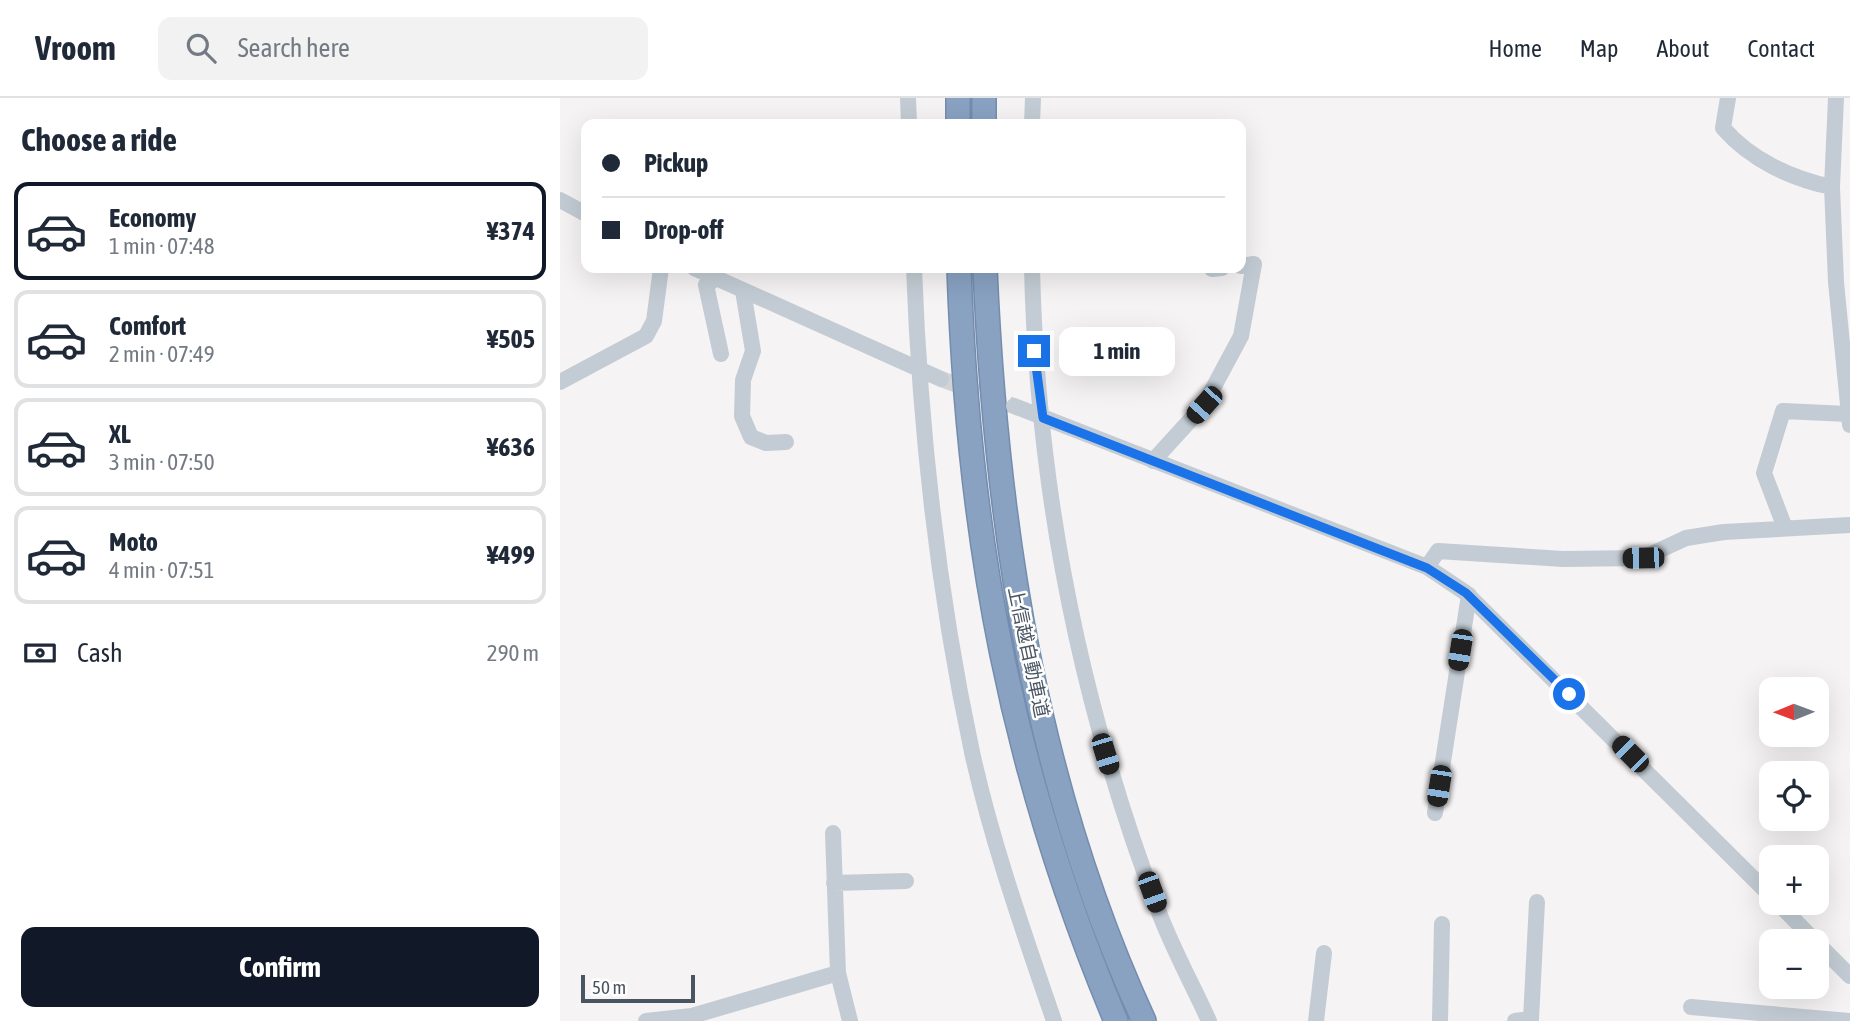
<!DOCTYPE html>
<html lang="en">
<head>
<meta charset="utf-8">
<style>
	:root { --surface:#fff; --page:#f2f2f3; --text:#1f2937; --muted:#747a83; --line:#e0e1e3; --accent:#111827 }
	body { margin:0; font-family:"Asap Condensed","Noto Sans JP",sans-serif; background:var(--page); color:var(--text); height:100vh; display:flex; flex-direction:column; font-size:26px; white-space:nowrap }
	* { box-sizing:border-box; margin:0 }
	p { font-size:23px; color:var(--muted) }
	.icon { flex:none; width:38px; height:38px; fill:none; stroke:currentColor; stroke-width:2; stroke-linecap:round; stroke-linejoin:round }
	.map { position:relative; flex:1; overflow:hidden }
	.panel { display:flex; flex-direction:column; background:var(--surface); width:560px }
	.panel>* { flex:none }
	.banner { position:absolute; left:21px; top:21px; width:665px; height:154px; border-radius:14px; box-shadow:0 7px 28px #0002; display:grid; align-content:center; height:154px; padding:0 21px; background:var(--surface) }
	.needle { width:46px; rotate:269deg }
	.buttons { position:absolute; left:1199px; top:579px; display:grid; gap:14px }
	.buttons a { display:grid; place-items:center; width:70px; height:70px; border-radius:14px; background:var(--surface); box-shadow:0 7px 28px #0002; font-size:35px }
	.scale { position:absolute; left:21px; bottom:18px; width:114px; box-sizing:border-box; padding-left:7px; border:4px solid #495561; border-top:0; font-size:19px; line-height:24px; white-space:nowrap; color:#495561; -webkit-text-stroke:5px #fff; paint-order:stroke }
	.end { position:absolute; width:32px; height:32px; margin:-16px; border:9px solid #1a73e8; background:#fff; box-shadow:0 0 0 4px #fff }
	.from { border-radius:50% }
	.bubble { position:absolute; height:49px; border-radius:14px; background:var(--surface); box-shadow:0 7px 28px #0002; font-size:23px; font-weight:700; line-height:49px; text-align:center }
	.car { position:absolute; width:21px; height:42px; margin:-21px -10px; border-radius:9px; box-shadow:0 0 5px 2px #0007; background:linear-gradient(#222 24%,#8ab4d8 0 40%,#222 0 76%,#8ab4d8 0 86%,#222 0) }
	.banner b { display:flex; align-items:center; gap:24px; height:66px; font-size:26px }
	.banner b+b { border-top:2px solid var(--line) }
	.banner i { width:18px; height:18px; background:var(--text) }
	ul { padding:0; list-style:none }
	li { display:flex; align-items:center; gap:21px; height:98px; margin:0 14px 10px; padding:0 7px; border:4px solid var(--line); border-radius:14px }
	li div { flex:1 }
	li b { display:block; font-size:26px }
	li em { font-style:normal; font-weight:700 }
	li.active { border-color:var(--accent) }
	li>.icon { width:63px; height:63px; stroke-width:1.5 }
	h2 { padding:0 21px; font-size:32px; line-height:84px }
	.pay { display:flex; align-items:center; gap:18px; height:77px; padding:0 21px; font-size:26px }
	.pay p { margin-inline-start:auto }
	.action { display:flex; gap:14px; margin-top:auto; padding:14px 21px }
	.action a { flex:1; height:80px; border-radius:14px; background:var(--accent); color:#fff; font-size:28px; font-weight:700; line-height:80px; text-align:center }
	header { display:flex; align-items:center; gap:42px; box-sizing:border-box; height:98px; padding:0 35px; background:var(--surface); border-bottom:2px solid var(--line) }
	header strong { font-size:33px }
	nav { display:flex; gap:38px; margin-inline-start:auto; font-size:24px }
	.search { width:490px; height:63px; background:var(--page); display:flex; align-items:center; gap:18px; box-sizing:border-box; padding:0 24px; border-radius:14px; color:var(--muted); font-size:26px }
	main { display:flex; flex:1; min-height:0 }
	.map>svg:first-child { display:block }
	.lines { fill:none; stroke-linecap:round; stroke-linejoin:round }
	.minor-tunnel { stroke:#d3d3d6; stroke-width:16; stroke-dasharray:16 8; stroke-linecap:butt }
	.highway-casing { stroke:#748dae; stroke-width:26 }
	.minor { stroke:#c3ccd4; stroke-width:16 }
	.highway { stroke:#89a2c2; stroke-width:23 }
	.route { stroke:#1a73e8; stroke-width:9 }
	.labels { text-anchor:middle; stroke-width:5; stroke-linejoin:round; paint-order:stroke }
	.street-label { font-size:19px; fill:#495561; stroke:#fff }
</style>
</head>
<body>
<header>
<strong>Vroom</strong>
<div class="search"><svg class="icon" aria-label="search" viewBox="0 0 24 24"><circle cx="10" cy="10" r="6"/><path d="M15 15l6 6"/></svg>Search here</div>
<nav><a>Home</a><a>Map</a><a>About</a><a>Contact</a></nav>
</header>
<main>
<section class="panel">
<h2>Choose a ride</h2>
<ul>
<li class="active"><svg class="icon" aria-label="car" viewBox="0 0 24 24"><path d="M5 17H2v-5l4-1 3-4h7l3 4 3 1v5h-3M9 17h6M6 11h13"/><circle cx="7" cy="17" r="2"/><circle cx="17" cy="17" r="2"/></svg><div><b>Economy</b><p>1 min · 07:48</p></div><em>¥374</em></li>
<li><svg class="icon" aria-label="car" viewBox="0 0 24 24"><path d="M5 17H2v-5l4-1 3-4h7l3 4 3 1v5h-3M9 17h6M6 11h13"/><circle cx="7" cy="17" r="2"/><circle cx="17" cy="17" r="2"/></svg><div><b>Comfort</b><p>2 min · 07:49</p></div><em>¥505</em></li>
<li><svg class="icon" aria-label="car" viewBox="0 0 24 24"><path d="M5 17H2v-5l4-1 3-4h7l3 4 3 1v5h-3M9 17h6M6 11h13"/><circle cx="7" cy="17" r="2"/><circle cx="17" cy="17" r="2"/></svg><div><b>XL</b><p>3 min · 07:50</p></div><em>¥636</em></li>
<li><svg class="icon" aria-label="car" viewBox="0 0 24 24"><path d="M5 17H2v-5l4-1 3-4h7l3 4 3 1v5h-3M9 17h6M6 11h13"/><circle cx="7" cy="17" r="2"/><circle cx="17" cy="17" r="2"/></svg><div><b>Moto</b><p>4 min · 07:51</p></div><em>¥499</em></li>
</ul>
<div class="pay"><svg class="icon" aria-label="cash" viewBox="0 0 24 24"><path d="M3 7h18v10H3z"/><circle cx="12" cy="12" r="2"/></svg>Cash<p>290 m</p></div>
<div class="action"><a>Confirm</a></div>
</section>
<div class="map">
<svg width="1290" height="923" viewBox="0 0 1290 923">
	<rect width="100%" height="100%" fill="#f5f3f3"/>
	<g class="lines">
		<path class="minor-tunnel" d="M381 281 454 308"/>
		<defs>
			<path id="highway" d="M398 26V0
				M424 26V0
				M399 170C408 440 451 673 556 923
				M425 170C436 427 475 687 584 923"/>
		</defs>
		<use href="#highway" class="highway-casing"/>
		<path class="minor" d="M348 0 349 26
			M1168 0 1163 30C1190 61 1231 81 1272 89
			M1276 0 1272 89 1276 184 1290 327
			M472 26 473 0
			M0 102 26 116
			M134 170 381 281
			M354 170C360 332 378 495 412 654 432 745 464 835 494 923
			M472 170C477 391 521 610 600 817 614 853 633 888 649 923
			M652 171 662 170
			M157 180 146 187 161 256
			M183 193 193 253 183 282 182 318 191 339 206 345 226 344
			M0 284 86 238 94 223 101 170
			M454 308 867 469 906 495 1211 798
			M593 363 644 307 681 238 694 166 681 168
			M1225 430 1204 375 1223 313 1288 316
			M867 469 878 453 1003 461 1083 460 1126 440 1164 434 1290 427
			M875 715 909 497
			M273 735 278 875
			M274 785 346 783
			M1218 805 1256 844
			M1256 844 1290 878
			M1131 909 1290 923
			M86 923 132 918 278 875 290 923
			M756 923 764 855
			M880 923 882 826
			M955 923 971 921 977 804"/>
		<use href="#highway" class="highway"/>
	</g>
	<g class="lines">
		<path class="route" d="M474 253 483 320 867 470 906 495 1009 596"/>
	</g>
	<g class="labels">
		<g class="street-label">
			<text transform="translate(469 554) rotate(78)" y="7">上信越自動車道</text>
		</g>
	</g>
</svg>
<div class="buttons">
<a><svg class="needle" viewBox="-14 -14 28 28"><path d="M0-13l5 13h-10z" fill="#e53935"/><path d="M0 13l5-13h-10z" fill="#747a83"/></svg></a>
<a><svg class="icon" aria-label="locate" viewBox="0 0 24 24"><circle cx="12" cy="12" r="6"/><path d="M12 2v4M12 18v4M2 12h4M18 12h4"/></svg></a>
<a>+</a>
<a>−</a>
</div>
<div class="scale">50 m</div>
<i class="end from" style="left:1009px;top:596px"></i>
<i class="end" style="left:474px;top:253px"></i>
<div class="bubble" style="left:499px;top:229px;width:116px">1 min</div>
<i class="car" style="left:644px;top:307px;rotate:222deg"></i>
<i class="car" style="left:1083px;top:460px;rotate:269deg"></i>
<i class="car" style="left:900px;top:552px;rotate:189deg"></i>
<i class="car" style="left:545px;top:656px;rotate:163deg"></i>
<i class="car" style="left:1070px;top:656px;rotate:315deg"></i>
<i class="car" style="left:879px;top:688px;rotate:189deg"></i>
<i class="car" style="left:592px;top:794px;rotate:160deg"></i>
<div class="banner">
<b><i class="from"></i>Pickup</b>
<b><i></i>Drop-off</b>
</div>
</div>
</main>
</body>
</html>
